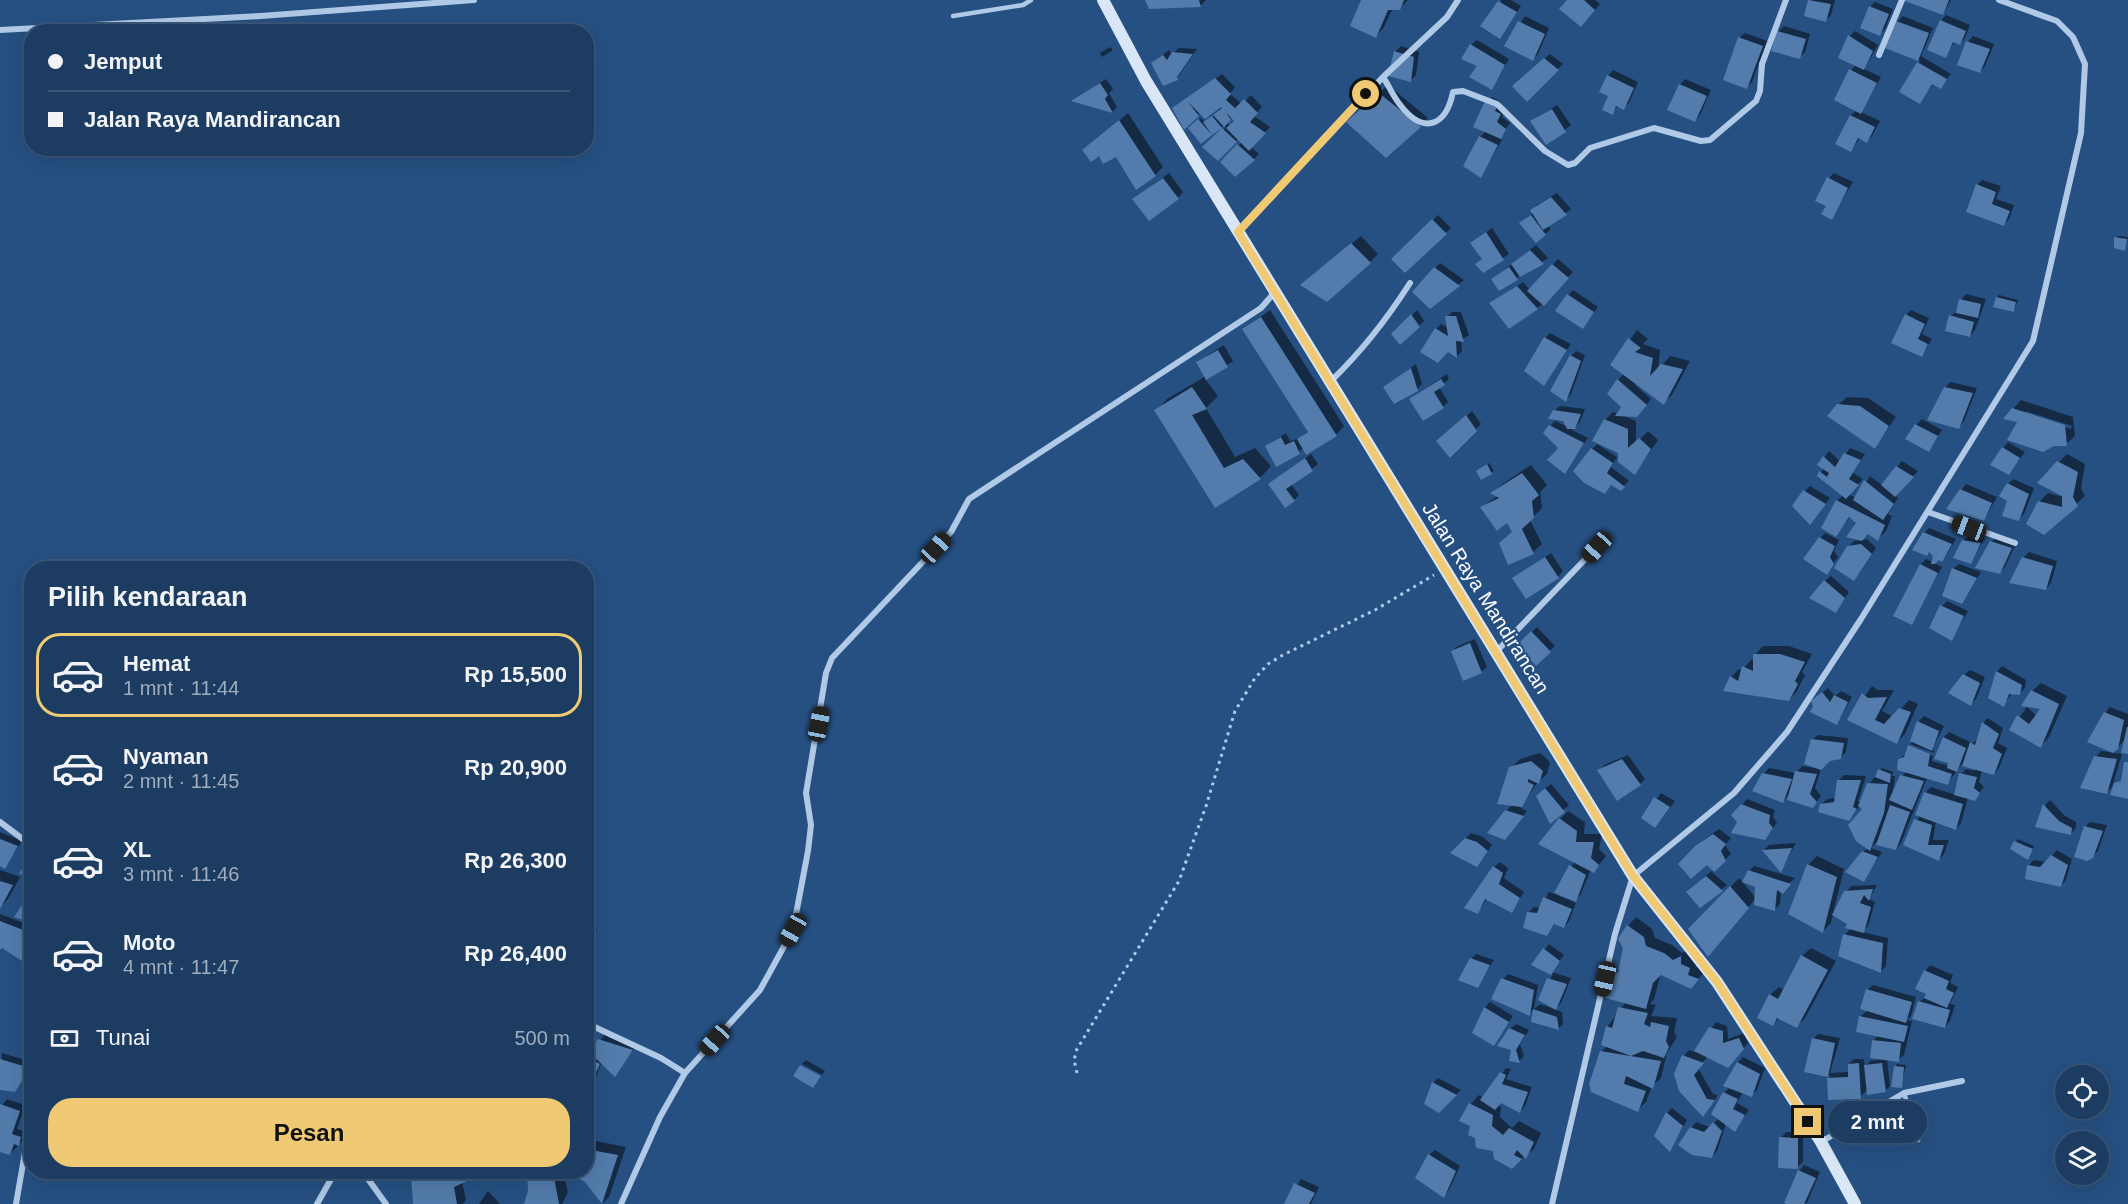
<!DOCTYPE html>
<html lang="id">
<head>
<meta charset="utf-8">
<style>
	:root { --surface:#1c3c62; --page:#254368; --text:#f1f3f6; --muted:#a0adbe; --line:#3a5677; --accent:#f0c974 }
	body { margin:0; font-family:Helvetica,sans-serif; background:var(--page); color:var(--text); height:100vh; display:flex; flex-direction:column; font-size:22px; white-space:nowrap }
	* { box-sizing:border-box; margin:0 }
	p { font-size:20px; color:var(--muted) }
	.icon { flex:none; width:33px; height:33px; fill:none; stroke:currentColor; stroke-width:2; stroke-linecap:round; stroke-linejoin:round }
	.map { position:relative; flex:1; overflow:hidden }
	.details { position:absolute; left:24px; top:561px; width:570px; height:618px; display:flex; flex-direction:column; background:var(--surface); border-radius:24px; box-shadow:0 6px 24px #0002,0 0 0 2px var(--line) }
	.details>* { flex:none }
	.top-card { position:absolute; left:24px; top:24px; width:570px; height:132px; border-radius:24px; box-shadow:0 6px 24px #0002,0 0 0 2px var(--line); display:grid; align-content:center; height:132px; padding:0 24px; background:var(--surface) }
	.controls { position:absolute; left:2055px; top:1065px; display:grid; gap:12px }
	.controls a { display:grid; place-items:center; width:54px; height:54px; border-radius:50%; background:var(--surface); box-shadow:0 6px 24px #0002,0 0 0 2px var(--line); font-size:30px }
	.end { position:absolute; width:27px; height:27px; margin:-14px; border:8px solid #f0c974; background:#111; box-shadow:0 0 0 3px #111 }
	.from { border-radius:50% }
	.bubble { position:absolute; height:42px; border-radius:21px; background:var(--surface); box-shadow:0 6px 24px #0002,0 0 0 2px var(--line); font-size:20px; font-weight:600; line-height:42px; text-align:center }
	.car { position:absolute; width:18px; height:36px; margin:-18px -9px; border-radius:8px; box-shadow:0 0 4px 2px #0007; background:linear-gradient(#222 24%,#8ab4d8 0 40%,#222 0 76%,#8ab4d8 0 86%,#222 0) }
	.top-card b { display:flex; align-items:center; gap:21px; height:57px; font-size:22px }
	.top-card b+b { border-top:2px solid var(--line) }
	.top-card i { width:15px; height:15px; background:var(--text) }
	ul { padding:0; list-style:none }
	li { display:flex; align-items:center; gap:18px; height:84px; margin:0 12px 9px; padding:0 12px; border:3px solid transparent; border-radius:24px }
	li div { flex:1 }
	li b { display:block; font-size:22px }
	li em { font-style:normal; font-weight:600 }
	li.current { border-color:var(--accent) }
	li>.icon { width:54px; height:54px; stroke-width:1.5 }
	h2 { padding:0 24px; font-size:27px; line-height:72px }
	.pay { display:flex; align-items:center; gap:15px; height:66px; padding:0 24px; font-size:22px }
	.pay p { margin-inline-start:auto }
	.button { display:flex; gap:12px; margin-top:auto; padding:12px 24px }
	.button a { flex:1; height:69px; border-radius:24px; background:var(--accent); color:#111; font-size:24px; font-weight:600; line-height:69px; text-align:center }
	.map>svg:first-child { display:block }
	.shadow { fill:#0007; fill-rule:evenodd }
	.building { fill:#537cac }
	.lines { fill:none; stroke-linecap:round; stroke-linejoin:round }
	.path { stroke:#afc9e7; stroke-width:3; stroke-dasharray:3 4.5; stroke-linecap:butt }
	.lane { stroke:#afc9e7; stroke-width:4.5 }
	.street { stroke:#afc9e7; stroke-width:6 }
	.secondary { stroke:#d8e6f6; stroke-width:12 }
	.route { stroke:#f0c974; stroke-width:8 }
	.labels { text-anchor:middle; stroke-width:4.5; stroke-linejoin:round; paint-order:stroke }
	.street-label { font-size:20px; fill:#fff; stroke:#265082 }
</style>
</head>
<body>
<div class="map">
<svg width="2128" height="1204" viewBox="0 0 2128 1204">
	<rect width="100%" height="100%" fill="#265082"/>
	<path class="shadow" d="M1146 0H1206L1200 6Z
		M1363 0H1408L1400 8H1393L1384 27 1376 36Z
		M1501 0H1511L1521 6 1500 37Z
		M1569 0H1595L1600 4 1586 20Z
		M1810 0H1835L1831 15 1826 20 1806 15Z
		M1908 0H1951L1943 14Z
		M1875 2 1893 9 1885 29 1880 34 1870 7Z
		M1946 15 1970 25 1965 38 1960 43 1955 41 1945 56 1941 21Z
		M1525 16 1549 28 1538 54 1533 59 1506 46Z
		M1903 16 1933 28 1921 56 1951 74 1940 87 1933 83 1920 102 1918 63 1921 61 1887 48 1897 22Z
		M1784 26 1810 34 1805 52 1799 58 1778 32Z
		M1855 31 1878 45 1864 69 1881 77 1861 112 1880 121 1872 136 1867 141 1860 138 1851 150 1837 144 1851 115 1857 110 1851 70 1856 65 1850 36Z
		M1745 33 1767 41 1752 82 1747 87 1739 38Z
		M1973 36 1994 44 1985 66 1980 72 1968 42Z
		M1477 40 1509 59 1492 88 1471 45Z
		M1401 46 1419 52 1416 75 1411 80 1389 75 1396 51Z
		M1110 47 1113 50 1102 57 1100 53Z
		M1179 48 1197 49 1177 78 1153 63 1169 50 1172 54Z
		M1550 54 1563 64 1527 99 1519 81Z
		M1613 70 1638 82 1629 103 1623 108 1618 106 1612 113 1608 76Z
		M1222 74 1235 87 1230 94 1242 104 1251 95 1262 107 1254 116 1270 127 1251 147 1259 154 1254 159 1222 162 1242 142 1238 139 1218 159 1204 147 1226 127 1224 125 1202 142 1190 128 1201 118 1205 122 1225 108 1221 105 1201 112 1184 127 1173 109ZM1232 117 1236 121 1230 126 1227 122Z
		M1106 79 1113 89 1109 93 1117 107 1112 112 1074 100Z
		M1685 79 1711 90 1700 115 1695 120 1680 85Z
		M1388 85 1428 118 1386 156 1357 114Z
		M1492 97 1501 102 1499 105 1505 109 1502 117 1510 123 1499 138 1502 140 1481 176 1480 137 1486 131 1487 102Z
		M1557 105 1571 125 1547 143 1532 121Z
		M1128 113 1163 167 1155 175 1116 155 1084 150Z
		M1169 173 1183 192 1178 198 1134 199Z
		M1834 173 1853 182 1831 218 1828 206 1829 178Z
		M1982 180 2001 186 1996 199 2014 205 2009 219 2004 224 1977 185Z
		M1557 193 1571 209 1548 226 1551 229 1545 234 1527 218 1533 213 1531 211 1537 205Z
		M1438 215 1451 228 1405 271 1393 259Z
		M1492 228 1509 254 1484 271V258L1478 238Z
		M1361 236 1378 254 1370 262 1310 277Z
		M2118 236 2128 237 2125 249 2116 238Z
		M1536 245 1548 258 1499 289 1493 279Z
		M1558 259 1573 272 1549 299 1537 308 1491 303 1523 282 1530 290Z
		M1440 263 1464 280 1430 307 1435 268Z
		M1573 290 1598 307 1583 327 1568 295Z
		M1966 294 1986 299 1975 330 1970 336 1950 316 1958 311 1961 300Z
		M1999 295 2018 300 2015 309 2013 311 1997 297Z
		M1270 310 1344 426 1336 435 1304 448 1276 465 1266 446 1286 433 1290 441 1300 438 1309 430 1244 329Z
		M1417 310 1424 321 1419 326 1393 334Z
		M1911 310 1929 318 1922 334 1932 339 1922 355 1906 315Z
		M1452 312H1461L1469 335 1461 340 1462 351 1457 356 1448 350 1436 329 1441 324 1449 328 1447 317Z
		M1637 330 1648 339 1643 344 1660 350 1658 370 1670 356 1690 361 1672 395 1663 403 1637 383 1635 385 1651 399 1642 410 1622 415 1636 421V443L1648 431 1658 440 1635 473 1620 452 1605 420 1613 412 1618 414 1623 407 1618 380 1624 374 1612 365Z
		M1550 333 1571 344 1544 384 1545 338Z
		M1224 345 1233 361 1205 379 1218 396 1206 408 1235 457 1255 448 1271 466 1260 478 1215 506 1156 411 1167 399 1206 376 1197 362Z
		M1576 351 1585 355 1571 394 1566 400 1571 356Z
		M1416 364 1422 384 1417 389 1385 387Z
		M1447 374 1449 379 1439 387 1448 402 1443 407 1410 399Z
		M1950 382 1977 388 1964 421 1959 427 1945 388Z
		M1847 397 1868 398 1896 417 1875 447 1838 405Z
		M2021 400 2073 417 2075 436 2066 444 2020 421 2013 409ZM2025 411 2072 426 2071 429 2025 414Z
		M1560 406 1585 409 1580 422 1572 430 1588 438 1564 472 1560 448 1550 426 1555 421 1568 427 1554 411Z
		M1472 411 1481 424 1450 456 1443 436Z
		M1922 419 1942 430 1929 450 1916 425Z
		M2008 442 2025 452 2009 473 2003 448Z
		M1597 444 1617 457 1611 467 1629 481 1620 489 1612 484 1605 492 1592 449Z
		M1850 448 1865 454 1853 473 1863 479 1848 494 1856 498 1870 476 1882 485 1902 461 1918 471 1895 495 1898 498 1888 514 1892 516 1886 531 1878 539 1851 516 1836 535 1837 501 1843 495 1819 475 1824 468 1819 465 1829 451 1840 461Z
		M1311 454 1318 464 1291 484 1299 495 1294 500 1270 484Z
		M2067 454 2085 464 2081 488 2085 496 2044 533 2039 502 2048 493 2067 498 2039 482Z
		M1489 463 1494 471 1491 473 1480 469Z
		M1531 465 1547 485 1540 492 1542 508 1530 520 1542 544 1533 552 1508 563 1513 532 1507 520 1482 507 1497 496 1493 493 1501 485Z
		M2013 479 2034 488 2024 514 2019 519 2008 500V484Z
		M1966 484 1997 497 1984 520 1961 490Z
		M1810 486 1830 498 1815 518 1805 491Z
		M1929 528 1956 539 1947 554 1934 563 1942 567 1911 623 1895 615 1921 564 1926 559 1933 562 1934 555 1924 533Z
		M1825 533 1839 540 1834 551 1838 557 1826 573 1820 538Z
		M1969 535 1985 538 1971 563 1963 541Z
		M1997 537 2016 543 2005 567 1999 573 1991 542Z
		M1867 539 1876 548 1859 574 1848 547 1854 541Z
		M2029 552 2057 561 2051 583 2046 589 2023 558Z
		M1551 553 1563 571 1558 577 1514 578Z
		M1959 564 1981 572 1962 602 1953 569Z
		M1831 576 1849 592 1836 612 1825 581Z
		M1947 601 1968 611 1952 639 1942 606Z
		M1537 627 1555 646 1536 663 1519 645Z
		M1475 639 1487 667 1481 672 1452 651 1458 646Z
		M1763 646H1789L1812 654 1802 672 1805 675 1797 691 1789 700 1725 690 1731 677 1739 669 1742 670 1752 659 1755 660V655Z
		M2002 666 2026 680 2025 688 2020 693H2012L2003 705 1990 698 1997 671Z
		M1970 670 1985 677 1976 699 1970 705 1964 675Z
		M2041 683 2067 696 2049 737 2041 746 2011 729 2027 707 2037 716 2043 708 2032 691Z
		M1872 686 1877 690H1894L1882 711 1894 717 1909 700 1918 704 1905 734 1897 742 1849 719Z
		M1828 688 1835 696 1841 691 1852 697 1837 724 1813 701Z
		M2110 707 2128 714V752L2126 739 2117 748 2105 713Z
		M1924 716 1944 726 1933 747 1934 753 1910 744 1914 741 1912 740 1918 722Z
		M1988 718 2003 728 1998 743 2007 748 1999 768 1994 774 1982 770 1979 782 1984 787 1974 799 1968 797 1961 823 1956 829 1936 821 1933 840H1949L1944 854 1939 860 1905 844 1920 815 1925 793 1931 787 1956 795 1961 774 1966 769 1975 771V768L1962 764 1947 784 1927 778 1901 843 1896 849 1880 838 1871 848 1882 852 1864 880 1863 852 1868 848 1864 809 1860 806 1849 820 1821 805 1827 799 1836 798 1839 780 1844 775 1866 776 1858 801 1861 803 1869 784 1882 768 1893 772 1892 776H1895L1893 792 1906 771 1899 759 1907 753 1910 745V748L1933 756 1932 761 1949 766 1950 762 1937 755 1944 737 1949 732 1972 743 1979 739 1983 723Z
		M1818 735 1848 738 1846 752 1841 757 1830 759 1821 769 1815 788 1821 796 1813 807 1790 793 1783 801 1764 774 1769 768 1796 773 1802 766 1815 768 1812 740Z
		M2101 751 2122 754 2112 787 2107 792 2096 757Z
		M1540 753 1550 762 1547 774 1538 782 1521 806 1514 804 1527 811 1510 833 1506 811 1513 804 1511 768 1520 759Z
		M1628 755 1645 779 1640 784 1599 771 1604 765Z
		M1551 784 1569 805 1550 821 1543 790Z
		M1661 793 1675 801 1660 821 1643 818Z
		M1747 799 1775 810 1773 817 1777 822 1770 833 1742 805Z
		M2050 800 2065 816 2076 822V828L2071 833 2037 826 2045 805Z
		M1568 811 1585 822 1584 834H1602L1599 849 1606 856 1594 871 1591 869 1581 894 1576 900 1559 893 1557 895 1576 903 1569 921 1564 927 1555 923 1547 935 1529 912 1534 907 1540 908 1549 892 1555 894 1575 861 1560 819Z
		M2090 822 2107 825 2098 851 2092 857 2085 827Z
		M1719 829 1731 838 1725 845 1731 854 1712 872 1727 885 1700 906 1693 887 1714 869 1707 862 1702 841Z
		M0 832 22 841 5 867 0 864Z
		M1471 833 1483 837 1492 845 1482 860 1453 852Z
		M2018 839 2034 846 2028 858 2012 848Z
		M1796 843 1781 870 1764 850 1769 845Z
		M2057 850 2072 859 2066 880 2061 886 2028 866 2034 860 2046 862Z
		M1817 856 1844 869 1833 913 1851 886 1877 885 1869 899 1875 902 1868 926 1862 932 1888 938 1886 966 1881 971 1845 935 1851 928 1849 924 1833 914 1831 923 1823 931 1808 865Z
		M1500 862 1508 868 1504 878 1524 892 1512 911 1487 898 1478 913 1494 867Z
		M1754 866 1795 878 1781 891 1780 904 1774 910 1749 871Z
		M0 870 20 877 8 899 0 907Z
		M1739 878 1756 898 1716 947 1690 929Z
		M0 914 32 926V939L27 954 22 959 3 947 0 952Z
		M1636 917 1652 929 1655 938 1672 945 1682 953 1689 949V956L1698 960 1695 967 1706 970 1691 987 1661 973 1654 999 1650 1004 1656 1005 1651 1016 1677 1018 1674 1032 1677 1037 1667 1053 1661 1078 1652 1086 1646 1102 1637 1110 1601 1052 1607 1046 1603 1044 1608 1026 1626 1002 1615 974 1619 970 1628 926Z
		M586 925 597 928 586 953Z
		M1549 944 1564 955 1551 972 1571 978 1561 1003 1556 1008 1540 999 1553 974 1533 964Z
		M1811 948 1836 961 1805 1018 1797 1026 1780 1017 1773 1025 1770 995 1779 987 1784 990 1802 956Z
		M1476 954 1494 960 1477 986 1471 959Z
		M1930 965 1953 975 1950 983 1958 987 1950 1004 1955 1005 1950 1021 1945 1027 1919 1002 1926 997 1925 971Z
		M1508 974 1538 985 1534 1009 1540 1004 1562 1012 1563 1024 1558 1029 1533 1021 1534 1009 1529 1014 1503 979Z
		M1873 985 1916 997 1911 1016 1907 1020 1912 1021 1904 1055 1898 1060 1887 1059 1890 1086 1885 1091 1868 1089 1860 1097 1829 1078 1831 1076 1806 1071 1813 1039 1818 1034 1840 1038 1830 1073 1849 1072V1064L1854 1059H1864L1865 1067 1870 1061 1882 1059 1873 1041 1879 1035 1860 1017 1868 1010 1867 990Z
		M1490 1002 1513 1016 1493 1044 1474 1032 1485 1007Z
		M1716 1022 1727 1026 1728 1039 1744 1033 1748 1043 1733 1061 1708 1056 1698 1068 1713 1094 1718 1095 1708 1110 1675 1074 1684 1056 1689 1050 1695 1052Z
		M1516 1024 1529 1030 1520 1044 1524 1056 1519 1061 1512 1049 1510 1029Z
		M586 1027H591L586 1037Z
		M605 1034 637 1045 615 1075 602 1062 594 1081 586 1086V1047L592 1051Z
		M2 1053 32 1062V1067L15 1090 0 1088Z
		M1743 1057 1765 1068 1757 1090 1751 1095 1743 1092 1737 1103 1749 1110 1735 1130 1726 1124 1717 1151 1712 1157 1691 1128 1696 1122 1710 1127 1719 1118 1724 1093 1730 1087 1738 1062Z
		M806 1060 825 1071 822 1075 802 1064Z
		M1897 1064 1906 1065 1901 1087 1895 1067Z
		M1506 1068 1511 1069 1506 1079 1532 1087 1525 1106 1520 1112 1501 1101 1497 1105 1501 1107 1500 1117 1512 1128 1519 1121 1541 1133 1534 1149 1511 1167 1472 1125 1461 1120 1471 1104 1479 1095 1484 1098Z
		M1438 1078 1461 1090 1439 1111 1433 1083Z
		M7 1099 25 1105 17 1129 26 1132 24 1139 10 1154 0 1150V1108Z
		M1672 1108 1687 1120 1670 1150 1667 1113Z
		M1786 1132 1803 1133V1162L1797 1167 1781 1138Z
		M586 1139 626 1147 609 1197 602 1204 586 1180 571 1172H586Z
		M1435 1150 1460 1166 1449 1190 1444 1196 1429 1155Z
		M1804 1165 1820 1172 1807 1203 1791 1204 1799 1171Z
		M417 1172H484L462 1182 466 1200 463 1204H414L413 1176Z
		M529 1172H563L568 1192 562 1204H526L529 1191Z
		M1301 1179 1319 1187 1311 1204H1286Z
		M488 1191 500 1204H479Z"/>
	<path class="building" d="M1145 0H1199L1201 7 1149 9Z
		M1361 0H1404L1400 10H1388L1376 38 1350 26Z
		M1567 0H1584L1595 10 1581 27 1559 9Z
		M1808 0 1831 4 1826 22 1804 16Z
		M1902 0H1949L1943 15Z
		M1498 1 1517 12 1500 39 1480 26Z
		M1869 6 1889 14 1880 36 1860 28Z
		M1940 20 1966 31 1960 45 1953 42 1946 58 1927 50Z
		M1518 21 1545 34 1533 61 1504 46Z
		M1896 21 1929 33 1918 61 1885 48Z
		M1777 31 1806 39 1800 59 1771 51Z
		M1848 35 1873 51 1864 70 1838 58Z
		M1738 37 1763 46 1747 89 1723 80Z
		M1966 41 1990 49 1980 73 1957 65Z
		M1470 44 1505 65 1492 90 1469 77 1477 66 1461 59Z
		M1394 51 1414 57 1411 82 1388 76Z
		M1172 52 1193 54 1177 77 1178 80 1163 86 1151 63 1163 55 1167 60Z
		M1544 58 1559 70 1527 102 1512 86Z
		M1917 62 1947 79 1941 89 1932 84 1920 104 1899 92Z
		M1849 69 1877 83 1861 114 1834 100Z
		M1607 75 1634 88 1624 110 1616 106 1613 115 1602 110 1608 96 1599 92Z
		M1215 78 1231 94 1226 100 1235 108 1244 99 1258 113 1250 122 1266 133 1249 151 1226 128 1234 121 1221 107 1205 119 1188 102 1199 116 1184 130 1172 108Z
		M1100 83 1108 95 1105 99 1113 113 1071 101Z
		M1679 84 1707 96 1695 122 1667 110Z
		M1379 93 1421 127 1386 158 1346 122Z
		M1485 101 1497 107 1495 111 1501 114 1497 122 1506 129 1501 139 1473 127Z
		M1223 108 1231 120 1224 127 1213 115Z
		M1552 109 1566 132 1546 145 1530 121Z
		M1850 115 1875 127 1867 143 1858 138 1851 152 1835 144Z
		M1212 116 1222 128 1212 135 1203 122Z
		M1198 119 1212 135 1201 144 1188 128Z
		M1119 120 1156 176 1136 190 1116 157 1103 164 1099 156 1091 162 1082 150Z
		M1222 128 1237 142 1218 161 1202 147Z
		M1479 136 1498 145 1481 178 1463 166Z
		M1237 144 1255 160 1235 177 1220 162Z
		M1827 177 1848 188 1832 220 1821 214 1826 206 1815 201Z
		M1163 178 1179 199 1149 221 1132 199Z
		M1976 184 1996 192 1992 204 2010 211 2004 226 1966 212Z
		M1551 197 1567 215 1543 230 1530 210Z
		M1531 215 1546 235 1536 243 1519 223Z
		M1432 219 1447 234 1405 273 1391 259Z
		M1486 232 1504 260 1483 273 1475 264 1482 259 1470 243Z
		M2114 237 2127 239 2125 251 2114 248Z
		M1351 243 1371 263 1327 302 1300 285Z
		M1530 250 1544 264 1520 277 1511 264Z
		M1552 264 1569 278 1544 306 1527 291Z
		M1434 267 1460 286 1430 309 1412 292Z
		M1509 267 1518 280 1499 291 1491 279Z
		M1517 286 1538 309 1509 329 1489 303Z
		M1567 294 1594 312 1583 329 1555 311Z
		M1996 297 2016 302 2014 312 1993 307Z
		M1959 299 1981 304 1978 318 1956 313Z
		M1411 314 1420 327 1400 345 1391 334Z
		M1905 314 1925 324 1918 339 1928 344 1922 357 1891 343Z
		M1949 315 1974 322 1970 337 1945 331Z
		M1445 316H1456L1464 342 1456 341 1457 358 1448 352 1438 363 1420 352 1435 328 1448 336Z
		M1261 317 1337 436 1306 455 1297 439 1308 432 1242 329Z
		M1544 337 1567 350 1544 386 1524 371Z
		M1628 338 1641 348 1635 352 1653 358 1650 376 1661 364 1683 369 1664 405 1610 365Z
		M1218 350 1228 367 1206 380 1196 362Z
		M1570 355 1581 361 1566 402 1550 391Z
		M1411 368 1418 391 1394 404 1383 387Z
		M1441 379 1445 385 1434 392 1444 408 1423 421 1409 399Z
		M1617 379 1647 405 1637 417 1615 416 1621 407 1607 394Z
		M1192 387 1207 409 1192 415 1224 468 1243 459 1261 479 1215 508 1154 410Z
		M1944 387 1973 393 1959 429 1927 420Z
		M1837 404 1860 406 1889 426 1875 449 1827 416Z
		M2012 408 2065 425 2067 446H2054L2043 452 2007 440 2017 422 2003 419Z
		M1553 410 1581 414 1575 429H1567L1563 421 1548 419Z
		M1466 415 1477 431 1450 458 1436 441Z
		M1604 419 1628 429V448L1639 438 1651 449 1635 475 1618 462V453L1592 441Z
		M1915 424 1938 436 1929 452 1905 439Z
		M1549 425 1584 443 1565 474 1547 460 1558 448 1543 433Z
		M1281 437 1285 445 1294 441 1300 454 1276 467 1265 446Z
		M2002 447 2020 458 2009 475 1990 465Z
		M1591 448 1613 463 1607 473 1625 487 1621 491 1611 485 1605 494 1584 483 1573 471Z
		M1844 453 1861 460 1849 479 1859 485 1846 499 1817 476 1819 471 1827 477 1829 473 1817 465 1823 456 1835 467Z
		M1305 458 1313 471 1286 489 1295 501 1285 508 1268 484Z
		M2057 461 2078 472 2073 497 2078 506 2044 535 2026 524 2038 501 2062 507V496L2037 483Z
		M1487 464 1492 474 1481 480 1476 471Z
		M1896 466 1914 477 1895 497 1881 485Z
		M1522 473 1539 495 1532 501 1534 518 1522 529 1534 554 1508 565 1499 543 1512 532 1507 523 1497 531 1480 507 1499 498 1490 493Z
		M1864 480 1894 504 1883 520 1853 500Z
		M2007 483 2029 494 2019 521 2002 516 2007 501 1999 496Z
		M1960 489 1992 503 1984 521 1946 509Z
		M1803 490 1826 504 1810 525 1792 506Z
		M1836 500 1885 525 1878 541 1868 534 1862 541 1846 537 1856 523 1849 517 1836 537 1821 528Z
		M1923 532 1952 544 1942 562 1939 560 1935 564H1931L1933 556 1929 552 1927 556 1912 550Z
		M1819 537 1835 546 1830 557 1834 564 1827 575 1803 559Z
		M1962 540 1981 543 1971 564 1953 558Z
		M1990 541 2012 548 2000 574 1975 568Z
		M1861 544 1872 554 1854 581 1834 568 1847 546Z
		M1545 557 1559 578 1526 599 1512 578Z
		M2022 557 2053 566 2046 590 2009 583Z
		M1920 564 1938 573 1912 625 1893 616Z
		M1952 568 1977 578 1962 604 1942 596Z
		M1824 580 1845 598 1836 613 1809 598Z
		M1940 605 1964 616 1952 641 1929 628Z
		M1531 631 1551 652 1536 666 1517 645Z
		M1470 643 1482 673 1463 681 1451 651Z
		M1753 654H1780L1805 662 1795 681 1798 684 1789 701 1723 691 1730 676 1738 681 1742 666 1753 671Z
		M1996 671 2022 685 2020 695 2009 694 2004 707 1988 698Z
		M1963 674 1980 683 1971 706 1948 693Z
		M2031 690 2059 704 2041 748 2009 730 2017 715 2029 724 2040 709 2021 706Z
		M1822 692 1830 702 1834 695 1848 702 1837 725 1810 712 1813 706 1811 701Z
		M1862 693 1868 698 1887 697 1875 720 1884 724 1899 708 1911 712 1897 744 1847 720Z
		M2104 712 2124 720 2118 749 2113 753 2087 742Z
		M1917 721 1939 731 1932 751 1910 741Z
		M1982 722 1999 734 1993 748 2002 754 1994 775 1962 766 1970 742 1975 745Z
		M2127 727H2128V754L2121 753Z
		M1943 737 1966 748 1957 772 1947 768 1948 763 1934 759Z
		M1811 739 1844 743 1841 759 1830 761 1821 770 1804 764Z
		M1908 745 1930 754 1928 766 1952 774 1948 785 1897 770 1898 759 1904 757Z
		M2094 756 2117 759 2107 794 2080 788Z
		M1622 759 1641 785 1617 801 1597 770Z
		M1531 761 1543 771 1539 784 1528 779V782L1534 785 1522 807 1497 804 1509 767Z
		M2124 762H2128V799L2110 795 2114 783 2121 781Z
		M1878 769 1891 774 1890 783 1875 777Z
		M1795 771 1817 774 1810 794 1817 802 1813 808 1787 800Z
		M1762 773 1792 779 1783 803 1752 791Z
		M1959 773 1977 777 1974 788 1980 793 1975 801 1954 795Z
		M1900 775 1924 781 1912 810 1889 800Z
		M1837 780H1861L1853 807 1857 809 1849 821 1818 812 1820 804 1834 802Z
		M1867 783 1888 784 1884 813 1870 851 1856 841 1848 825 1862 809 1858 806Z
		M1545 788 1565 812 1550 824 1536 796Z
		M1924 792 1963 804 1956 830 1915 815Z
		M1654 797 1670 807 1655 828 1641 818Z
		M1741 804 1770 815 1769 823 1773 828 1765 840 1731 833 1737 822 1731 815Z
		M2043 804 2059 821 2072 828 2071 835 2035 827Z
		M1890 805 1910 812 1896 850 1876 845Z
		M1505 810 1524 816 1505 840 1487 833Z
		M1559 818 1577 831 1576 842H1594L1591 858 1599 865 1594 873 1538 844Z
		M1914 819 1932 825 1928 845H1944L1939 861 1903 845Z
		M2084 826 2103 831 2093 858 2087 861 2074 857Z
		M1713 834 1726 844 1721 851 1726 861 1714 872 1707 865 1691 879 1678 864 1695 846Z
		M1465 838 1477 842 1488 851 1477 867 1450 853Z
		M0 839 18 846 5 869 0 866Z
		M2014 841 2033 849 2028 860 2010 849Z
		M1792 848 1781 873 1762 850Z
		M1862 851 1878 857 1864 882 1845 872Z
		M32 855V882L19 873Z
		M2051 855 2068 865 2061 887 2025 879 2027 865 2040 867Z
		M1807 864 1837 877 1823 933 1788 914Z
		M1569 865 1586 875 1576 902 1554 893Z
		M1493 866 1503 873 1499 884 1520 898 1512 913 1485 899 1478 914 1464 908Z
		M1748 870 1791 884 1783 894 1777 890 1775 911 1754 905 1755 887 1742 882Z
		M1706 876 1723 891 1700 908 1686 892Z
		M0 881 13 885 0 909Z
		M1730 886 1749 908 1708 957 1688 929Z
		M1873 889 1869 901 1864 895 1860 903 1871 907 1864 933 1845 928 1847 924 1832 915 1844 891Z
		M29 894 32 895V923L14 917Z
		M1543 897 1572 909 1564 928 1554 924 1547 936 1523 928 1527 912 1537 913Z
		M0 921 31 933 22 961 2 948 0 951Z
		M1627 925 1644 937 1646 946 1664 953 1673 960 1681 956V964L1690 968 1688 975 1699 979 1691 989 1661 975 1653 983 1646 1009 1605 998 1614 973 1618 972 1623 948 1618 939Z
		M1843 934 1883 943 1881 973 1838 956Z
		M1543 948 1560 961 1551 975 1531 965Z
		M31 953H32V986L22 975Z
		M1801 955 1828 970 1797 1028 1777 1018 1773 1026 1757 1018 1769 994 1778 999Z
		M1470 958 1490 965 1478 988 1458 980Z
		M1924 970 1949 981 1946 989 1954 993 1947 1008 1924 998 1926 994 1915 989Z
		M1501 978 1534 990 1530 1016 1491 999Z
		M1547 978 1567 984 1556 1010 1538 1000Z
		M1866 989 1912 1002 1906 1023 1860 1009Z
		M1918 1001 1950 1010 1945 1028 1912 1019Z
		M1484 1007 1509 1022 1494 1046 1472 1033Z
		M1618 1007 1648 1013 1644 1024 1650 1027 1651 1022 1669 1026 1666 1041 1669 1047 1664 1058 1643 1051 1631 1056 1601 1045 1606 1026 1612 1028Z
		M1533 1009 1557 1017 1559 1030 1531 1022Z
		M1859 1016 1908 1026 1904 1042 1856 1032Z
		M1709 1027 1723 1031V1043L1739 1038 1744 1049 1728 1068 1694 1051Z
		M1509 1028 1525 1035 1516 1050 1520 1063 1509 1061 1511 1050 1497 1046Z
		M1812 1038 1835 1043 1828 1077 1804 1072Z
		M598 1039 633 1050 615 1077 589 1052Z
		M1872 1040 1901 1043 1899 1062 1870 1058Z
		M1600 1051 1661 1061 1653 1089 1626 1076 1624 1084 1646 1091 1638 1112 1591 1092 1589 1084Z
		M1682 1055 1704 1063 1694 1075 1707 1099 1715 1100 1703 1117 1679 1091 1674 1074Z
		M586 1056 600 1064 589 1088H586Z
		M0 1059 30 1068 15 1092 0 1090Z
		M1737 1062 1760 1074 1752 1097 1723 1086Z
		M1859 1063 1861 1099 1828 1100 1827 1078 1848 1077V1064Z
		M1882 1063 1886 1092 1867 1095 1864 1065Z
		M800 1065 821 1076 813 1088 793 1076Z
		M1894 1066 1904 1067 1902 1088 1891 1087Z
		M1500 1072 1506 1075 1502 1084 1528 1092 1520 1113 1501 1103 1495 1110 1480 1100Z
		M1432 1082 1457 1095 1439 1113 1424 1104Z
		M1723 1092 1738 1099 1733 1109 1745 1115 1735 1132 1711 1114Z
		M1469 1103 1493 1115 1492 1126 1503 1135 1509 1128 1534 1142 1526 1159 1517 1150 1514 1155 1522 1159 1512 1169 1494 1159 1493 1151 1476 1148 1475 1138 1468 1135 1470 1126 1459 1121Z
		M0 1104 20 1111 12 1134 21 1137 19 1146 14 1144 10 1155 0 1152Z
		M1666 1112 1683 1126 1670 1152 1654 1136Z
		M1713 1122 1722 1131 1712 1158 1692 1155 1678 1145 1690 1127 1704 1132Z
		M1779 1137 1798 1138V1169L1778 1168Z
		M586 1149 618 1155 602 1204 585 1182 568 1172H586Z
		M1428 1154 1456 1171 1444 1198 1415 1178Z
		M1798 1170 1816 1178 1804 1204H1787L1784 1203Z
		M527 1172 554 1177 559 1204H524L528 1191Z
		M483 1174 454 1187 457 1204H413L411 1176Z
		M1294 1183 1315 1193 1309 1204H1284Z"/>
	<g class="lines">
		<path class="path" d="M1077 1073 1074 1060 1077 1049 1179 881 1206 806 1235 711 1255 678 1268 664 1283 655 1375 610 1434 575"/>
		<path class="lane" d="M953 16 1023 5 1031 0
			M1904 1093 1918 1140"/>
		<path class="street" d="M0 30 261 16 474 0
			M1879 55 1902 0
			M1383 77C1389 86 1394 98 1401 106 1424 135 1446 126 1453 92L1463 91 1497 104 1545 151 1568 165 1575 163 1590 148 1654 128 1701 141 1710 140 1756 101 1760 91 1762 64 1786 0
			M1238 231 1383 77 1447 17 1458 0
			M1331 381C1361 352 1387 319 1410 283
			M1928 512 2015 543
			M1496 652 1597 547
			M0 822 32 846
			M586 1023 661 1058 685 1073
			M1821 1142 1904 1093 1962 1081
			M363 1172 386 1204
			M16 1204 32 1112
			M317 1204 335 1172
			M621 1204 660 1117 685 1073 760 990 793 930 808 851 811 825 806 793 826 673 832 658 951 532 969 499 1261 308 1274 293
			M1552 1204 1615 934 1633 876 1734 793 1787 732 1861 619 2033 341 2081 133 2085 64 2073 37 2057 21 1999 0"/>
		<path class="secondary" d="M1103 0 1146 81 1633 876 1717 982 1821 1142 1855 1204"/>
	</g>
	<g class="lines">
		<path class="route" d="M1366 94 1238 232 1633 876 1717 982 1808 1122"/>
	</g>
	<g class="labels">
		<g class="street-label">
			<text transform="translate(1486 598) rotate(58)" y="7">Jalan Raya Mandirancan</text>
		</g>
	</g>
</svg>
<div class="controls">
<a><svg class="icon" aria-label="locate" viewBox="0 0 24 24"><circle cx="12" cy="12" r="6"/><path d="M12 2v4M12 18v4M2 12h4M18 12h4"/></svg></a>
<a><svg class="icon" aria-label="layers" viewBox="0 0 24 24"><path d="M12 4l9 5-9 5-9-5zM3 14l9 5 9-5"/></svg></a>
</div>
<i class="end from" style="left:1366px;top:94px"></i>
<i class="end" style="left:1808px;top:1122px"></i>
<div class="bubble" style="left:1828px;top:1101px;width:99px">2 mnt</div>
<i class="car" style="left:1969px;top:528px;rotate:291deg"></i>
<i class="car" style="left:1597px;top:547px;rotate:222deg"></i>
<i class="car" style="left:936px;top:548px;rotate:43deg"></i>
<i class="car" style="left:819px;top:724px;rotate:11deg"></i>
<i class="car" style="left:793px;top:930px;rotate:209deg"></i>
<i class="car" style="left:1605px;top:979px;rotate:193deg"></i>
<i class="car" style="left:715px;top:1040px;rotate:222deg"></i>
<div class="top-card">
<b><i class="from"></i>Jemput</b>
<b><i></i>Jalan Raya Mandirancan</b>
</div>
<section class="details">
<h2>Pilih kendaraan</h2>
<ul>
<li class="current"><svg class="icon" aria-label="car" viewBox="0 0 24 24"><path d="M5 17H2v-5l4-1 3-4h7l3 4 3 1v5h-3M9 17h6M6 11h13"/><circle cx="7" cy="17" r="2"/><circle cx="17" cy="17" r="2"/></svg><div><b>Hemat</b><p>1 mnt · 11:44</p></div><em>Rp 15,500</em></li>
<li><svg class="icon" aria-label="car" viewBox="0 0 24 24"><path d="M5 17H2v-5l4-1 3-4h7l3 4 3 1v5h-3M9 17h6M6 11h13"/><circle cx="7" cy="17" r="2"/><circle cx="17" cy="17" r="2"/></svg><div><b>Nyaman</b><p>2 mnt · 11:45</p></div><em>Rp 20,900</em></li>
<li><svg class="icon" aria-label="car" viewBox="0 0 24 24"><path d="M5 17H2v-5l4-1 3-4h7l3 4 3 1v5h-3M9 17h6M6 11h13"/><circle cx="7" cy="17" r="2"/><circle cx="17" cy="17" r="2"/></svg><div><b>XL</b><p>3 mnt · 11:46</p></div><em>Rp 26,300</em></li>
<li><svg class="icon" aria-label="car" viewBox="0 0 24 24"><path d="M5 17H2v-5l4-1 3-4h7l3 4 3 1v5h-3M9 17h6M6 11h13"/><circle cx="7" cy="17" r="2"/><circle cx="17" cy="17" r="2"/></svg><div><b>Moto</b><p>4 mnt · 11:47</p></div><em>Rp 26,400</em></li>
</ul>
<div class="pay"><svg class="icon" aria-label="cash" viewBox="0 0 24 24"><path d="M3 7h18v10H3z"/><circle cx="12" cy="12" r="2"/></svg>Tunai<p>500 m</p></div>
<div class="button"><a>Pesan</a></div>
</section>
</div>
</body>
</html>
